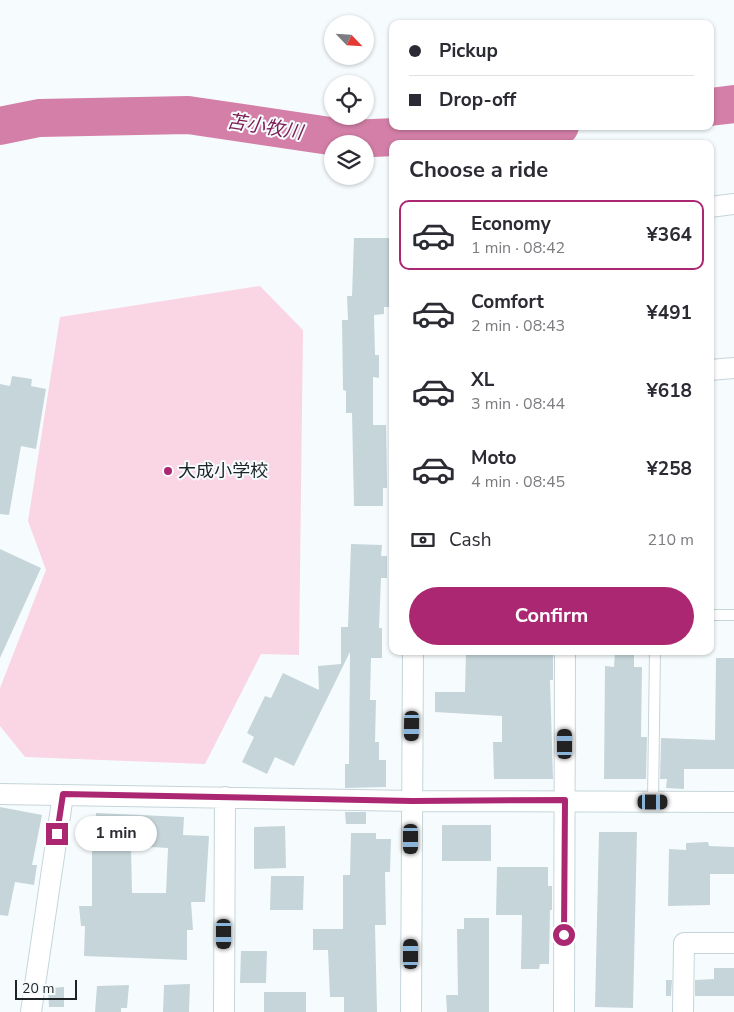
<!DOCTYPE html>
<html lang="en">
<head>
<meta charset="utf-8">
<style>
	:root { --surface:#fff; --page:#f2f2f3; --text:#2b2b33; --muted:#7c7c81; --line:#e1e1e2; --accent:#ab2772 }
	body { margin:0; font-family:"Nunito Sans","Noto Sans JP",sans-serif; background:var(--page); color:var(--text); height:100vh; display:flex; flex-direction:column; font-size:19px; white-space:nowrap }
	* { box-sizing:border-box; margin:0 }
	p { font-size:16px; color:var(--muted) }
	.icon { flex:none; width:28px; height:28px; fill:none; stroke:currentColor; stroke-width:2; stroke-linecap:round; stroke-linejoin:round }
	.map { position:relative; flex:1; overflow:hidden }
	.panel { position:absolute; left:389px; top:140px; width:325px; height:515px; display:flex; flex-direction:column; background:var(--surface); border-radius:10px; box-shadow:0 1px 4px #0004 }
	.panel>* { flex:none }
	.hud { position:absolute; left:389px; top:20px; width:325px; height:110px; border-radius:10px; box-shadow:0 1px 4px #0004; display:grid; align-content:center; height:110px; padding:0 20px; background:var(--surface) }
	.needle { width:32px; rotate:115deg }
	.buttons { position:absolute; left:324px; top:15px; display:grid; gap:10px }
	.buttons a { display:grid; place-items:center; width:50px; height:50px; border-radius:50%; background:var(--surface); box-shadow:0 1px 4px #0004; font-size:25px }
	.scale { position:absolute; left:15px; bottom:12px; width:62px; box-sizing:border-box; padding-left:5px; border:2px solid #1e2425; border-top:0; font-size:14px; line-height:18px; white-space:nowrap; color:#1e2425; -webkit-text-stroke:4px #f6fcfe; paint-order:stroke }
	.end { position:absolute; width:22px; height:22px; margin:-11px; border:6px solid #ab2772; background:#fff; box-shadow:0 0 0 2px #fff }
	.from { border-radius:50% }
	.bubble { position:absolute; height:35px; border-radius:18px; background:var(--surface); box-shadow:0 1px 4px #0004; font-size:16px; font-weight:700; line-height:35px; text-align:center }
	.car { position:absolute; width:15px; height:30px; margin:-15px -8px; border-radius:6px; box-shadow:0 0 4px 1px #0007; background:linear-gradient(#222 24%,#8ab4d8 0 40%,#222 0 76%,#8ab4d8 0 86%,#222 0) }
	.hud b { display:flex; align-items:center; gap:18px; height:48px; font-size:19px }
	.hud b+b { border-top:1px solid var(--line) }
	.hud i { width:12px; height:12px; background:var(--text) }
	ul { padding:0; list-style:none }
	li { display:flex; align-items:center; gap:15px; height:70px; margin:0 10px 8px; padding:0 10px; border:2px solid transparent; border-radius:10px }
	li div { flex:1 }
	li b { display:block; font-size:19px }
	li em { font-style:normal; font-weight:700 }
	li.selected { border-color:var(--accent) }
	li>.icon { width:45px; height:45px; stroke-width:1.5 }
	h2 { padding:0 20px; font-size:22px; line-height:60px }
	.pay { display:flex; align-items:center; gap:12px; height:55px; padding:0 20px; font-size:19px }
	.pay p { margin-inline-start:auto }
	.button { display:flex; gap:10px; margin-top:auto; padding:10px 20px }
	.button a { flex:1; height:58px; border-radius:30px; background:var(--accent); color:#fff; font-size:20px; font-weight:700; line-height:58px; text-align:center }
	.map>svg:first-child { display:block }
	.grass { fill:#fad5e4 }
	.lines { fill:none; stroke-linecap:round; stroke-linejoin:round }
	.river { stroke:#d37fa7; stroke-width:38 }
	.building { fill:#c6d5da; fill-rule:evenodd }
	.lane-casing { stroke:#c5d5d9; stroke-width:12 }
	.street-casing { stroke:#c5d5d9; stroke-width:22 }
	.lane { stroke:#fff; stroke-width:10 }
	.street { stroke:#fff; stroke-width:20 }
	.route { stroke:#ab2772; stroke-width:6 }
	.poi-dot { fill:#ab2772; stroke:#f6fcfe; stroke-width:2 }
	.labels { text-anchor:middle; stroke-width:4; stroke-linejoin:round; paint-order:stroke }
	.poi-label { font-size:18px; fill:#1e2425; stroke:#f6fcfe; text-anchor:start }
	.water-label { font-size:19px; font-style:italic; fill:#7f1b54; stroke:#f6fcfe }
</style>
</head>
<body>
<div class="map">
<svg width="734" height="1012" viewBox="0 0 734 1012">
	<rect width="100%" height="100%" fill="#f6fcfe"/>
	<path class="grass" d="M260 286 303 330 299 655 261 654 205 764 25 757 0 726V688L46 570 28 521 60 317Z"/>
	<g class="lines">
		<path class="river" d="M710 107 734 104
			M0 126 39 118 188 115 350 139 512 132 560 126"/>
	</g>
	<path class="building" d="M354 238H392L390 307H384V314L374 315 375 355H379V378L373 377V425H386L387 488H383V506H354L352 413H346V391L343 390 342 320H348L347 296H352Z
		M12 376 32 379 31 386 46 389 36 449 21 446 9 515 0 514V384L10 386Z
		M351 544 382 545 381 556H387V578H381L379 628H382V658H371L370 700H376L375 742H379V760H386V787L345 788V764H349L350 652 294 766 275 757 267 774 242 762 254 737 247 733 265 696 271 698 283 673 319 690 318 666 341 664V627H348Z
		M0 549 41 568 0 658Z
		M466 651H553V680H550L553 779H494L493 742H502V716L435 712V692H465Z
		M615 651H634V667H642L641 737H647L646 779H604L605 666 614 667Z
		M716 658H734V769H684V789L666 788 667 779H660L661 738 715 740Z
		M0 807 42 815 32 865H37L34 885 15 882 8 916 0 915Z
		M345 812H366V824H346Z
		M96 813 184 817 183 835 209 836 205 902H191L193 930H187V960L84 956 85 926H81L79 906H92V844L85 843 87 824 95 825ZM131 846 168 848 166 893H132Z
		M442 825H491V861H442Z
		M285 826 286 868 254 869V827Z
		M599 832H637L633 1008 595 1007Z
		M351 833H376V839H391L390 872H385L386 925H375L377 1012H344V997H330L328 950H313V929H343V875H350Z
		M708 842 709 846 734 847V874H710V905L668 906 669 849 686 850V843Z
		M497 867H548V886H552V910H550L549 964H540L539 969H521L522 915H496Z
		M271 876H304L303 910H270Z
		M464 918H489V1012H447L446 995H458L457 929H464Z
		M241 951H267L266 983H240Z
		M714 968H734V996H695V980L714 979Z
		M666 980H672L671 996H666Z
		M190 984 189 1012H163L164 985Z
		M129 985 127 1008H121V1012H95L97 986Z
		M64 987V1007H49L48 988Z
		M264 992H306V1012H264Z"/>
	<g class="lines">
		<defs>
			<path id="lane" d="M710 615H734
				M653 801 655 651"/>
			<path id="street" d="M710 207 734 204
				M710 370 734 368
				M0 794 412 801 734 802
				M31 1012 63 795
				M224 1012 225 797
				M411 1012 413 651
				M564 1012 565 651
				M683 1012 684 943H734"/>
		</defs>
		<use href="#lane" class="lane-casing"/>
		<use href="#street" class="street-casing"/>
		<use href="#lane" class="lane"/>
		<use href="#street" class="street"/>
	</g>
	<g class="lines">
		<path class="route" d="M57 834 63 794 412 801 565 800 564 935"/>
	</g>
	<circle class="poi-dot" cx="168" cy="471" r="5"/>
	<g class="labels">
		<g class="poi-label">
			<text x="178" y="477">大成小学校</text>
		</g>
		<g class="water-label">
			<text transform="translate(265 126) rotate(9)" y="7">苫小牧川</text>
		</g>
	</g>
</svg>
<div class="buttons">
<a><svg class="needle" viewBox="-14 -14 28 28"><path d="M0-13l5 13h-10z" fill="#e53935"/><path d="M0 13l5-13h-10z" fill="#7c7c81"/></svg></a>
<a><svg class="icon" aria-label="locate" viewBox="0 0 24 24"><circle cx="12" cy="12" r="6"/><path d="M12 2v4M12 18v4M2 12h4M18 12h4"/></svg></a>
<a><svg class="icon" aria-label="layers" viewBox="0 0 24 24"><path d="M12 4l9 5-9 5-9-5zM3 14l9 5 9-5"/></svg></a>
</div>
<div class="scale">20 m</div>
<i class="end from" style="left:564px;top:935px"></i>
<i class="end" style="left:57px;top:834px"></i>
<div class="bubble" style="left:75px;top:816px;width:82px">1 min</div>
<i class="car" style="left:412px;top:726px;rotate:181deg"></i>
<i class="car" style="left:565px;top:744px;rotate:0deg"></i>
<i class="car" style="left:653px;top:802px;rotate:90deg"></i>
<i class="car" style="left:411px;top:839px;rotate:180deg"></i>
<i class="car" style="left:224px;top:934px;rotate:180deg"></i>
<i class="car" style="left:411px;top:954px;rotate:0deg"></i>
<div class="hud">
<b><i class="from"></i>Pickup</b>
<b><i></i>Drop-off</b>
</div>
<section class="panel">
<h2>Choose a ride</h2>
<ul>
<li class="selected"><svg class="icon" aria-label="car" viewBox="0 0 24 24"><path d="M5 17H2v-5l4-1 3-4h7l3 4 3 1v5h-3M9 17h6M6 11h13"/><circle cx="7" cy="17" r="2"/><circle cx="17" cy="17" r="2"/></svg><div><b>Economy</b><p>1 min · 08:42</p></div><em>¥364</em></li>
<li><svg class="icon" aria-label="car" viewBox="0 0 24 24"><path d="M5 17H2v-5l4-1 3-4h7l3 4 3 1v5h-3M9 17h6M6 11h13"/><circle cx="7" cy="17" r="2"/><circle cx="17" cy="17" r="2"/></svg><div><b>Comfort</b><p>2 min · 08:43</p></div><em>¥491</em></li>
<li><svg class="icon" aria-label="car" viewBox="0 0 24 24"><path d="M5 17H2v-5l4-1 3-4h7l3 4 3 1v5h-3M9 17h6M6 11h13"/><circle cx="7" cy="17" r="2"/><circle cx="17" cy="17" r="2"/></svg><div><b>XL</b><p>3 min · 08:44</p></div><em>¥618</em></li>
<li><svg class="icon" aria-label="car" viewBox="0 0 24 24"><path d="M5 17H2v-5l4-1 3-4h7l3 4 3 1v5h-3M9 17h6M6 11h13"/><circle cx="7" cy="17" r="2"/><circle cx="17" cy="17" r="2"/></svg><div><b>Moto</b><p>4 min · 08:45</p></div><em>¥258</em></li>
</ul>
<div class="pay"><svg class="icon" aria-label="cash" viewBox="0 0 24 24"><path d="M3 7h18v10H3z"/><circle cx="12" cy="12" r="2"/></svg>Cash<p>210 m</p></div>
<div class="button"><a>Confirm</a></div>
</section>
</div>
</body>
</html>
